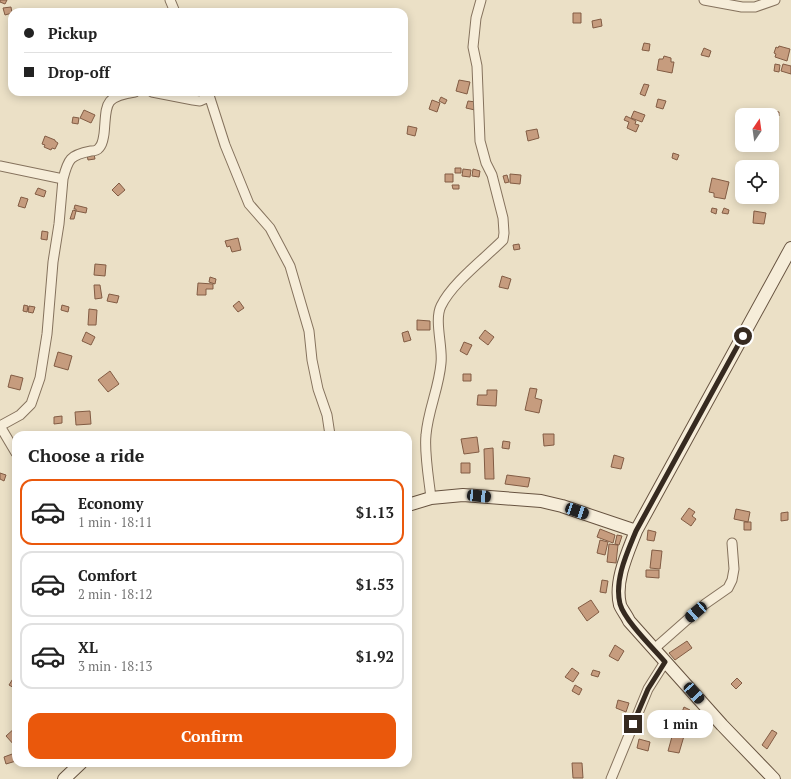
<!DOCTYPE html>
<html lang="en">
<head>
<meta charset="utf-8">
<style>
	:root { --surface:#fff; --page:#f6f6f6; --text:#222; --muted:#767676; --line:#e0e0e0; --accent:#ea580c }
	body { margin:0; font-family:"PT Serif",serif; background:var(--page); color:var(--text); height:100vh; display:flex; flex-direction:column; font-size:15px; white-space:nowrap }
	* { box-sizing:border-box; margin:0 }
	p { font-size:13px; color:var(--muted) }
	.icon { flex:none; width:22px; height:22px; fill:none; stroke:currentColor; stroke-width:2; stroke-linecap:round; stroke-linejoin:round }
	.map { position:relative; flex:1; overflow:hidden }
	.side { position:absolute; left:12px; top:431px; width:400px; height:336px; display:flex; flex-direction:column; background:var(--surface); border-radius:12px; box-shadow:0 2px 10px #0003 }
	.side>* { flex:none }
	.banner { position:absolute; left:8px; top:8px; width:400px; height:88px; border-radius:12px; box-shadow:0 2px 10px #0003; display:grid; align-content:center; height:88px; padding:0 16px; background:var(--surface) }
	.needle { width:26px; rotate:13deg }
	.fabs { position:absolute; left:735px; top:108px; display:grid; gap:8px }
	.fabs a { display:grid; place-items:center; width:44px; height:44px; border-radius:8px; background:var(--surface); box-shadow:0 2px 10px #0003; font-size:20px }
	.end { position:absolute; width:18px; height:18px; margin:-9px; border:5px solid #362a20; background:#fff; box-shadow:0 0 0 2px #fff }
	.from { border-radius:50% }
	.bubble { position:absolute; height:28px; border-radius:12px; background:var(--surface); box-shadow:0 2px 10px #0003; font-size:13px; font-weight:800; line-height:28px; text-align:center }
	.car { position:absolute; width:12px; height:24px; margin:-12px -6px; border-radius:5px; box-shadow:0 0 3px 1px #0007; background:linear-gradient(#222 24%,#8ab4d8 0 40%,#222 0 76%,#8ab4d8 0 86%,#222 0) }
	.banner b { display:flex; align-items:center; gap:14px; height:38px; font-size:15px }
	.banner b+b { border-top:1px solid var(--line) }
	.banner i { width:10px; height:10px; background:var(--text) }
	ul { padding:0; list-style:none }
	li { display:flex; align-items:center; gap:12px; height:66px; margin:0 8px 6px; padding:0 8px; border:2px solid var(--line); border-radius:12px }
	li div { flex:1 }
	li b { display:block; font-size:15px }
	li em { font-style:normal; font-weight:800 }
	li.selected { border-color:var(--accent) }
	li>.icon { width:36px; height:36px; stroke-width:1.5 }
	h2 { padding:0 16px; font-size:18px; line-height:48px }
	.action { display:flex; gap:8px; margin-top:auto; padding:8px 16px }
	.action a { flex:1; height:46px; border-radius:12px; background:var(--accent); color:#fff; font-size:16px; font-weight:800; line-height:46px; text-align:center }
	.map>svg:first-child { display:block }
	.building { fill:#c69c7e; stroke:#825c44 }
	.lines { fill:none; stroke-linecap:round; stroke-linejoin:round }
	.street-casing { stroke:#85725d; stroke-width:11 }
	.secondary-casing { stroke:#675340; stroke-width:14 }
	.street { stroke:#f6edd9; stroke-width:9 }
	.secondary { stroke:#f6edd9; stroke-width:12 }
	.route { stroke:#362a20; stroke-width:5 }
</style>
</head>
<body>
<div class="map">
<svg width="791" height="779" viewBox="0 0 791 779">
	<rect width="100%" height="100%" fill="#ebe0c6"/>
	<path class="building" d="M0 0H7L5 4 0 2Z
		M11 7 12 13 5 15 3 8Z
		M573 13H581V23H573Z
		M601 19 602 26 593 28 592 21Z
		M644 43 650 44 649 51 642 50Z
		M779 46 790 49 787 61 775 57 776 54 774 53 776 47 778 48Z
		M704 48 711 51 709 57 701 55Z
		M664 56 671 58V62H674L672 73 657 70 659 59H663Z
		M775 64 780 65 779 72 774 71Z
		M783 64 791 66V74L781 71Z
		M459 80 470 82 467 94 456 91Z
		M644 84 649 85 645 96 640 94Z
		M441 97 447 100 445 104 439 101Z
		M658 99 666 101 663 109 656 107Z
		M432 100 440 103 437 112 429 109Z
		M468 101 476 102 475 110 466 108Z
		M84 110 95 115 91 123 80 118Z
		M634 111 645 115 642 122 631 118Z
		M774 111 779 112V116L773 115Z
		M626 116 636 121 635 124 639 125 636 132 627 128 629 122 624 120Z
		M73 117 79 118 78 124 72 123Z
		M408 126 417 128 415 136 407 134Z
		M537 129 539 138 528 141 526 131Z
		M45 136 55 140V141L58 143 55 149 52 148 51 150 44 147 45 145 42 144Z
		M673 153 679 155 677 160 672 158Z
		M94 154 95 159 88 160 87 155Z
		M455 168H461V173H455Z
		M463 169 471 170 470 177 462 176Z
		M473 169 480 171 479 177 472 176Z
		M445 174H453V182H445Z
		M510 174 521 175 520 184 510 183Z
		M507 175 509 182 505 183 503 176Z
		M712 178 729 182 725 199 714 197V193L709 192Z
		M119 183 125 190 118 196 112 190Z
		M452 185H459V189H453Z
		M38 188 46 191 44 197 35 194Z
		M21 197 28 199 25 208 18 206Z
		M757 197H770L769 202 757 200Z
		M75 205 87 208 86 213 76 211V209H74Z
		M712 208 717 209 716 214 711 212Z
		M724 208 729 210 728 214 722 213Z
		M73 210 76 211 74 219H70Z
		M754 211 766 213 764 224 753 223Z
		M42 231 48 232 47 240 41 239Z
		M238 238 241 250 232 252 230 246 227 247 225 241Z
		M519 244 520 249 514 250 513 245Z
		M95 264 106 265 105 276 94 275Z
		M502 276 511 279 508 289 499 287Z
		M210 277 216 279 215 284 209 282Z
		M198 283 213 284V289H206V295H197Z
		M94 285H100L102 298 95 299Z
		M109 294 119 296 117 303 107 301Z
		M239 301 244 308 238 312 233 306Z
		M24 305 28 306 27 312 23 311Z
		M62 305 69 307 68 312 61 310Z
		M29 306 35 307 33 313 28 312Z
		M89 309 97 310 96 325H88Z
		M417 320 430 321V330H417Z
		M485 330 494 337 488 345 479 338Z
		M408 331 411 340 404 342 402 333Z
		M86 332 95 337 91 345 82 341Z
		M464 342 472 345 467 355 460 351Z
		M58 352 72 356 68 370 54 366Z
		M110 371 119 384 108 392 98 380Z
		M463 374H471V381H463Z
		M11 375 23 378 20 390 8 387Z
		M530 388 537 389 535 398 542 400 539 413 525 410Z
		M487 390H497L496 406 477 405 478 395H487Z
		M90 411 91 424 76 425 75 412Z
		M62 416V423L54 424V417Z
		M543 434H554V445L544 446Z
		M477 437 479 452 464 454 461 439Z
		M503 441 510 442 509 449 502 448Z
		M493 448 494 479H485L484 449Z
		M614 455 624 458 621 469 611 467Z
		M461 463H470V473H461Z
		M0 473 6 475 4 481 0 479Z
		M507 475 530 478 528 487 505 484Z
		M689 508 695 512 692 516 696 519 691 526 681 519Z
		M736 509 750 512 748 522 734 519Z
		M788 512V520L781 521V513Z
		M744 522H751V530H744Z
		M600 529 615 535 613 543 597 537Z
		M648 530 656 532 654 541 647 540Z
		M617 535 622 536 619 545 615 544Z
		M600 540 608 542 605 555 597 553Z
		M609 544 618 545 616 563 607 562Z
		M652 550 662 551 660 569 650 568Z
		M646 570H659V578L646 577Z
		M602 580 608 581 606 593 600 592Z
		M591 600 599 612 587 621 578 608Z
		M687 641 692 648 675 660 669 653Z
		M615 645 624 651 618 661 609 656Z
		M572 668 579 673 573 682 565 677Z
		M593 670 600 672 598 677 591 675Z
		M14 677 16 679V689L9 685Z
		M737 678 742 683 736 689 731 684Z
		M575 685 582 689 579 695 572 691Z
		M618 700 629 703 626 712 616 708Z
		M684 707 690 710 686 719 680 717Z
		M16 727V745L15 746 6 736Z
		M772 730 777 733 767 749 762 745Z
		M673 733 684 736 679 753 668 751Z
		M639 739 650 742 648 751 637 748Z
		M15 753 16 761 6 764 4 757Z
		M572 763H582L583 778H573Z"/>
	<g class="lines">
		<defs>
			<path id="street" d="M170 0 175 12
				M704 0 742 7H755L775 0
				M152 92 193 100 200 101 209 97
				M208 92 225 145 249 204 270 228 290 266 309 331 312 360 318 389 327 415 330 435
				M0 166 63 179C68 159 70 155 91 151 94 151 97 151 99 148 103 144 103 139 104 134 107 105 102 97 135 92
				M0 426 20 415 31 404 40 378 47 334 53 262 59 224 63 179
				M0 426 16 453
				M431 498C429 480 424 452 426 435 428 410 439 388 441 363 443 347 434 320 441 306 452 283 484 259 503 240L504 233 503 218 492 175 486 163 480 141 477 66 473 47 476 18 481 0
				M654 649 705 604 728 588 732 580 734 569 732 543
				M611 779 648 689 665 662"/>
			<path id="secondary" d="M408 505 431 498 463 495 541 501 562 506 636 531
				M64 779 81 763
				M774 779 722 725 629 621C627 616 622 610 620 605 614 581 628 552 636 531L791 248"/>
		</defs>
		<use href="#street" class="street-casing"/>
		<use href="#secondary" class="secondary-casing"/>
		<use href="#street" class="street"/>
		<use href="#secondary" class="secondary"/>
	</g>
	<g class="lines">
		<path class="route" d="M633 724 648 689 665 662C653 648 625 621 620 604 614 580 627 553 636 531L743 336"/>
	</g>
</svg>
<div class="fabs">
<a><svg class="needle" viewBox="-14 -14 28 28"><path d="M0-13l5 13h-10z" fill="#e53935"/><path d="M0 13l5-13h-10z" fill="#767676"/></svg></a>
<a><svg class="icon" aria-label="locate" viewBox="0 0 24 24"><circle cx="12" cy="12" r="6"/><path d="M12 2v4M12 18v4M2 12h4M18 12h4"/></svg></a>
</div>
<i class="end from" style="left:743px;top:336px"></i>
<i class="end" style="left:633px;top:724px"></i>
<div class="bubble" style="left:647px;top:710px;width:66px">1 min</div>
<i class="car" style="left:479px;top:496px;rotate:95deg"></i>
<i class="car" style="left:577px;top:511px;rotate:109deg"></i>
<i class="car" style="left:696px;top:612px;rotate:229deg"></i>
<i class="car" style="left:694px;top:693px;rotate:138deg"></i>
<div class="banner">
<b><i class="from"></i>Pickup</b>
<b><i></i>Drop-off</b>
</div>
<section class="side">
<h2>Choose a ride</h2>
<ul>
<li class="selected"><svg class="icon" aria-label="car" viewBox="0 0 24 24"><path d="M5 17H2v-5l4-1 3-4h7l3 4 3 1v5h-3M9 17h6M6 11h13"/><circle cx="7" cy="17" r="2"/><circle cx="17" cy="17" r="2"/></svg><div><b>Economy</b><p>1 min · 18:11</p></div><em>$1.13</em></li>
<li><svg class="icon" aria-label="car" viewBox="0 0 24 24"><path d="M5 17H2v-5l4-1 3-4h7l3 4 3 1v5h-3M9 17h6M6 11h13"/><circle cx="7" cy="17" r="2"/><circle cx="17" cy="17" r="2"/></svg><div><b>Comfort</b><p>2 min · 18:12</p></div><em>$1.53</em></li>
<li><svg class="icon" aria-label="car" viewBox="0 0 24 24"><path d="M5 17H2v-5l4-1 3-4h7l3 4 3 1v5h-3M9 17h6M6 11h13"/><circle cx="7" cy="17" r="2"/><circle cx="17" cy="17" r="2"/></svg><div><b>XL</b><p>3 min · 18:13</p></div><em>$1.92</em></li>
</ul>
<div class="action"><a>Confirm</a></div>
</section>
</div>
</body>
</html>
